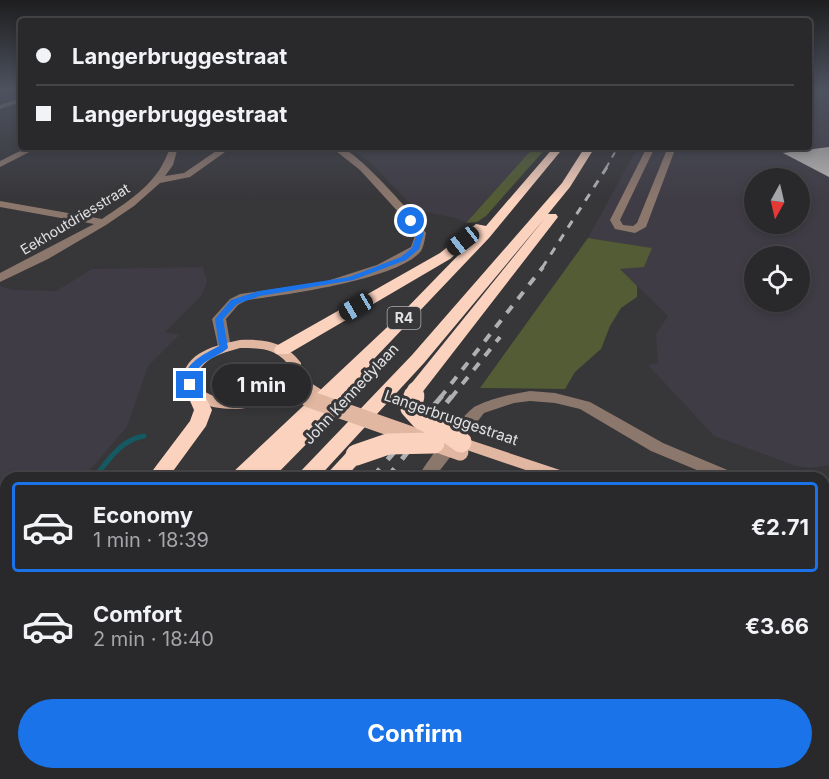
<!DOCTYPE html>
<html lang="en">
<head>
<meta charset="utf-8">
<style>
	:root { --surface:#29282b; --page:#313033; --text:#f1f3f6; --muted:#a5a6a9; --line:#454447; --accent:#1a73e8 }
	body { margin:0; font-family:Inter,sans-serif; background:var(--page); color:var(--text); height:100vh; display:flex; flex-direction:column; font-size:22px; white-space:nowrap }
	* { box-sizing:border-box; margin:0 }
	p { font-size:20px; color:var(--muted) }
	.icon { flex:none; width:33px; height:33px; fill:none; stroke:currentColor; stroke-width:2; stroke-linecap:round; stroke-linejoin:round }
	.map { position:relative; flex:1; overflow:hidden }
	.drawer { position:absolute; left:0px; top:472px; width:830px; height:308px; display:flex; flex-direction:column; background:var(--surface); border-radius:18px 18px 0 0; box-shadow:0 3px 9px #0003,0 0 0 2px var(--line) }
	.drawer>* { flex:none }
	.banner { position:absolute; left:18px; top:18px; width:794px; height:132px; border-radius:6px; box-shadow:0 3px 9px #0003,0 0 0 2px var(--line); display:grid; align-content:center; height:132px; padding:0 18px; background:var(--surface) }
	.needle { width:39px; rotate:188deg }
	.tools { position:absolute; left:744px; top:168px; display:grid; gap:12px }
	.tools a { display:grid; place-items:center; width:66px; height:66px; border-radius:50%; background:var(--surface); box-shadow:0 3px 9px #0003,0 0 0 2px var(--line); font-size:30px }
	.end { position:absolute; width:27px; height:27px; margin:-14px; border:8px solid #1a73e8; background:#fff; box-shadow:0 0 0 3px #fff }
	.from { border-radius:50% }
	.bubble { position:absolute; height:42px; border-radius:21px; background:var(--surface); box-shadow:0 3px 9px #0003,0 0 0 2px var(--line); font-size:20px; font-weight:700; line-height:42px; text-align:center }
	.car { position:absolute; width:18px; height:36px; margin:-18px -9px; border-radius:8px; box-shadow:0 0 4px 2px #0007; background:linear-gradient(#222 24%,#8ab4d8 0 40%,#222 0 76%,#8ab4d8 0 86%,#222 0) }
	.banner b { display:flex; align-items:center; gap:21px; height:57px; font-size:22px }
	.banner b+b { border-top:2px solid var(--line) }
	.banner i { width:15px; height:15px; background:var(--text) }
	ul { padding:10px 0 0; list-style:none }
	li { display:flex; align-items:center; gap:18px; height:90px; margin:0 12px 9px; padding:0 6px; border:3px solid transparent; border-radius:6px }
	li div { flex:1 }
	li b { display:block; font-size:22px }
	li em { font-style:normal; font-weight:700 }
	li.selected { border-color:var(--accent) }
	li>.icon { width:54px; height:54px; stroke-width:1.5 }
	.action { display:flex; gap:12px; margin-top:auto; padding:12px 18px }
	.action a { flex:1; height:69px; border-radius:36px; background:var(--accent); color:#fff; font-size:24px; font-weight:700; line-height:69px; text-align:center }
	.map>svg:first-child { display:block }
	.built { fill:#3f3c45; fill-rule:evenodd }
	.green { fill:#535c35 }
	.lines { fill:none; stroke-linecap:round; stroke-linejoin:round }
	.stream-far1 { stroke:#145a63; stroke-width:5 }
	.stream { stroke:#145a63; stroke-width:7 }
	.building { fill:#bfbbb8 }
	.minor { fill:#8c776d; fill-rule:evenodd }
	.major { fill:#e1b7a1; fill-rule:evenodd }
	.highway { fill:#fbd2be; fill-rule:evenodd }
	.rail-far4 { stroke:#b0afb2; stroke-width:2; stroke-dasharray:6 6; stroke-linecap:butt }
	.rail-far3 { stroke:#b0afb2; stroke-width:3; stroke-dasharray:8 8; stroke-linecap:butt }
	.rail-far2 { stroke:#b0afb2; stroke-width:4; stroke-dasharray:9 9; stroke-linecap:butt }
	.rail-far1 { stroke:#b0afb2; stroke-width:5; stroke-dasharray:12 12; stroke-linecap:butt }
	.rail { stroke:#b0afb2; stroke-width:7; stroke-dasharray:16 16; stroke-linecap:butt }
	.major-bridge { stroke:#e1b7a1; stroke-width:17 }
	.highway-bridge-far1 { stroke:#fbd2be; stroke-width:16 }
	.highway-bridge { stroke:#fbd2be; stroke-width:21 }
	.route { fill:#1a73e8 }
	.labels { text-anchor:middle; stroke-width:6; stroke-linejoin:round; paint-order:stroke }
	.far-street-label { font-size:14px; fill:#e2e2e4; stroke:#373639 }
	.shield { fill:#373639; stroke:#afaeb1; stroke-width:1.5 }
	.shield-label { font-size:14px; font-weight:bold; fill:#e2e2e4 }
	.street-label { font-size:15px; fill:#e2e2e4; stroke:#373639 }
</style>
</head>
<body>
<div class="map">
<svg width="829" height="779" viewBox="0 0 829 779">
	<rect width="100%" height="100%" fill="#373639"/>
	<path class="built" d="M809 90H829V465L810 468 796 466 714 436 648 365 658 363 656 334 668 316 620 269 651 248 588 238 638 147H808ZM754 178H800V224H754ZM754 256H800V302H754Z
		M347 147H534L466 223 455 218 416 210 370 162Z
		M203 267 207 282 202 295 165 332 179 335 148 366 127 427 83 478H6V568L0 575V286L12 290 56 291 92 269Z
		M824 761 829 764V779H252L256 774H824Z"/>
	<path class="green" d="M534 147H547L486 216 477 222 466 223Z
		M588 238 652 248 644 267 620 269 637 286V297L621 308 610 326 601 349 575 372 565 389 480 388Z"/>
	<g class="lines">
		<path class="stream-far1" d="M94 478C108 461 120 440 144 436"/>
		<path class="stream" d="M0 590 6 583
			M824 679 829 681"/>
	</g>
	<path class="building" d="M829 147V177L783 153Z"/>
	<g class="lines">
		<path class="minor" d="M21 98V102L0 109V105Z
			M28 147H39L0 167V161Z
			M170 147H178L173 165 165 176 184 173 222 147H232L190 177 160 183 134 206 106 225 48 259 0 282V273L94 224 0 207V201L102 219C131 199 159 183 170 147Z
			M331 147C334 147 337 146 340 147 358 152 415 216 426 233 425 238 424 246 421 251 398 280 284 295 247 300L238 305 226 319 231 348 229 351H219L212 319 230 299 240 294 324 282 377 265 411 247 416 233 411 226 360 170Z
			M647 147H655L620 220 623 225 633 226 637 223 668 147H676L646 227 635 233 615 229 610 220Z
			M530 391 555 393 590 402 663 443 737 474 740 478H716L651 451 580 409 555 403 530 401 514 403 484 413 434 478H418C422 467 465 411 476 406 492 398 512 394 530 391Z
			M824 511 829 513V527L824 525Z
			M824 723 829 725V749L824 747Z
			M207 774H234L231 779H205Z"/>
		<path class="major" d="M240 340C264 339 286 342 301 363L300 376 325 392 322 395 315 396 317 399 314 402C302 406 290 397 277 398 269 399 259 405 251 407 227 412 189 408 182 382 184 352 216 345 240 340ZM240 348C258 348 275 348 287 363L285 377C263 399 229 408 202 390L196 379C201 358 222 353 240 348ZM293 385 311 395 288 391Z
			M461 437 572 474 575 478H549L455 446 453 442 455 438Z
			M824 559 829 561V591L824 589Z"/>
		<path class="highway" d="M554 147H564L489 238 373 360 380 361 383 365 380 369 273 478H229L232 473 399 316 474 239 450 259 288 354H276L274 350 276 346 440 253 476 224 486 226Z
			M585 147H595L570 187 548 214H556L558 217 421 394H409L406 390 545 218 424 363 318 478H296L299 473 412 355 562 183Z
			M196 388 202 390 212 410 206 426 168 478H147L190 421 194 410 187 394 190 390Z
			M356 448 363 450 366 455 345 478H323L349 450Z
			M6 638V664L0 667V640Z
			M6 677V732L0 735V680Z
			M6 762V774H28L26 779H0V766Z
			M30 774H63L61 779H28Z"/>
		<path class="rail-far4" d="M606 168 618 147"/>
		<path class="rail-far3" d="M542 268 607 167"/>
		<path class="rail-far2" d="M440 398 543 267
			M451 398 500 337"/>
		<path class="rail-far1" d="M372 478 442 396
			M387 478 452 396"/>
		<path class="rail" d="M103 779 108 774
			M125 779 130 774"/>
		<path class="major-bridge" d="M309 399 460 452"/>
		<path class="highway-bridge-far1" d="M413 398 415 390"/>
		<path class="highway-bridge" d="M414 396 411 408 421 419 446 431 461 442
			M356 455 388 444 434 443"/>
	</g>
	<linearGradient id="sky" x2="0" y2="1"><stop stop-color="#1e1e1f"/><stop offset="0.45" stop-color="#4d525f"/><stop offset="1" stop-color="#4d525f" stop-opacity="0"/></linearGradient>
	<rect width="829" height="199" fill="url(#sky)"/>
	<path class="route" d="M409 219H414L424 233 419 249 406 260 353 280 260 296 237 304 223 319 228 348C214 360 193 361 195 385L186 387C179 365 203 355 219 346L215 319 231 300 259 291 349 277 401 257 412 248 417 233Z"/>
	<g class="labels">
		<g class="far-street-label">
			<text transform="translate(75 219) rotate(-31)" y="5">Eekhoutdriesstraat</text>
		</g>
		<rect class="shield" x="387.5" y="307" width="33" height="22" rx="4.5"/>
		<g class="shield-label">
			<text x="404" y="323">R4</text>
		</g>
		<g class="street-label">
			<text transform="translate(351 394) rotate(-47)" y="5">John Kennedylaan</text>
			<text transform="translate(451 418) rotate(19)" y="5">Langerbruggestraat</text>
		</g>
	</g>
</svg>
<div class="tools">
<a><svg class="needle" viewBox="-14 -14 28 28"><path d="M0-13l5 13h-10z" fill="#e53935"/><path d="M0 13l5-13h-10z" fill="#a5a6a9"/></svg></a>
<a><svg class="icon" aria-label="locate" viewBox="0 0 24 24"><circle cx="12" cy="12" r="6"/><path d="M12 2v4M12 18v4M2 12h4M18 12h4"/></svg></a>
</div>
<i class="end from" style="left:411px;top:221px"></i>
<i class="end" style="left:190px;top:385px"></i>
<div class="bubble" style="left:212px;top:364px;width:99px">1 min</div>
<i class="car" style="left:463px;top:241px;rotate:232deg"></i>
<i class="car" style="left:356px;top:307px;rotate:240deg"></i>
<div class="banner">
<b><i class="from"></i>Langerbruggestraat</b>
<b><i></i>Langerbruggestraat</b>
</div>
<section class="drawer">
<ul>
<li class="selected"><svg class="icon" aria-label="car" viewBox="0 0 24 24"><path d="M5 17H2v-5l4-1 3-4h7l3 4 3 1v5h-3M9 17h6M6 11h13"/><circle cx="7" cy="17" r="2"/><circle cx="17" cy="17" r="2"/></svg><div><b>Economy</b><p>1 min · 18:39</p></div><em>€2.71</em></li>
<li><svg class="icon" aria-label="car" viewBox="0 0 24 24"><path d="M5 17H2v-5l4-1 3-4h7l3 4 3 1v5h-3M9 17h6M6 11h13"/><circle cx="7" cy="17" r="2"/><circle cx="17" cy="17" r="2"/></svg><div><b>Comfort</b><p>2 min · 18:40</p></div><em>€3.66</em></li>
</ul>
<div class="action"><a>Confirm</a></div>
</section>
</div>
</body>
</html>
